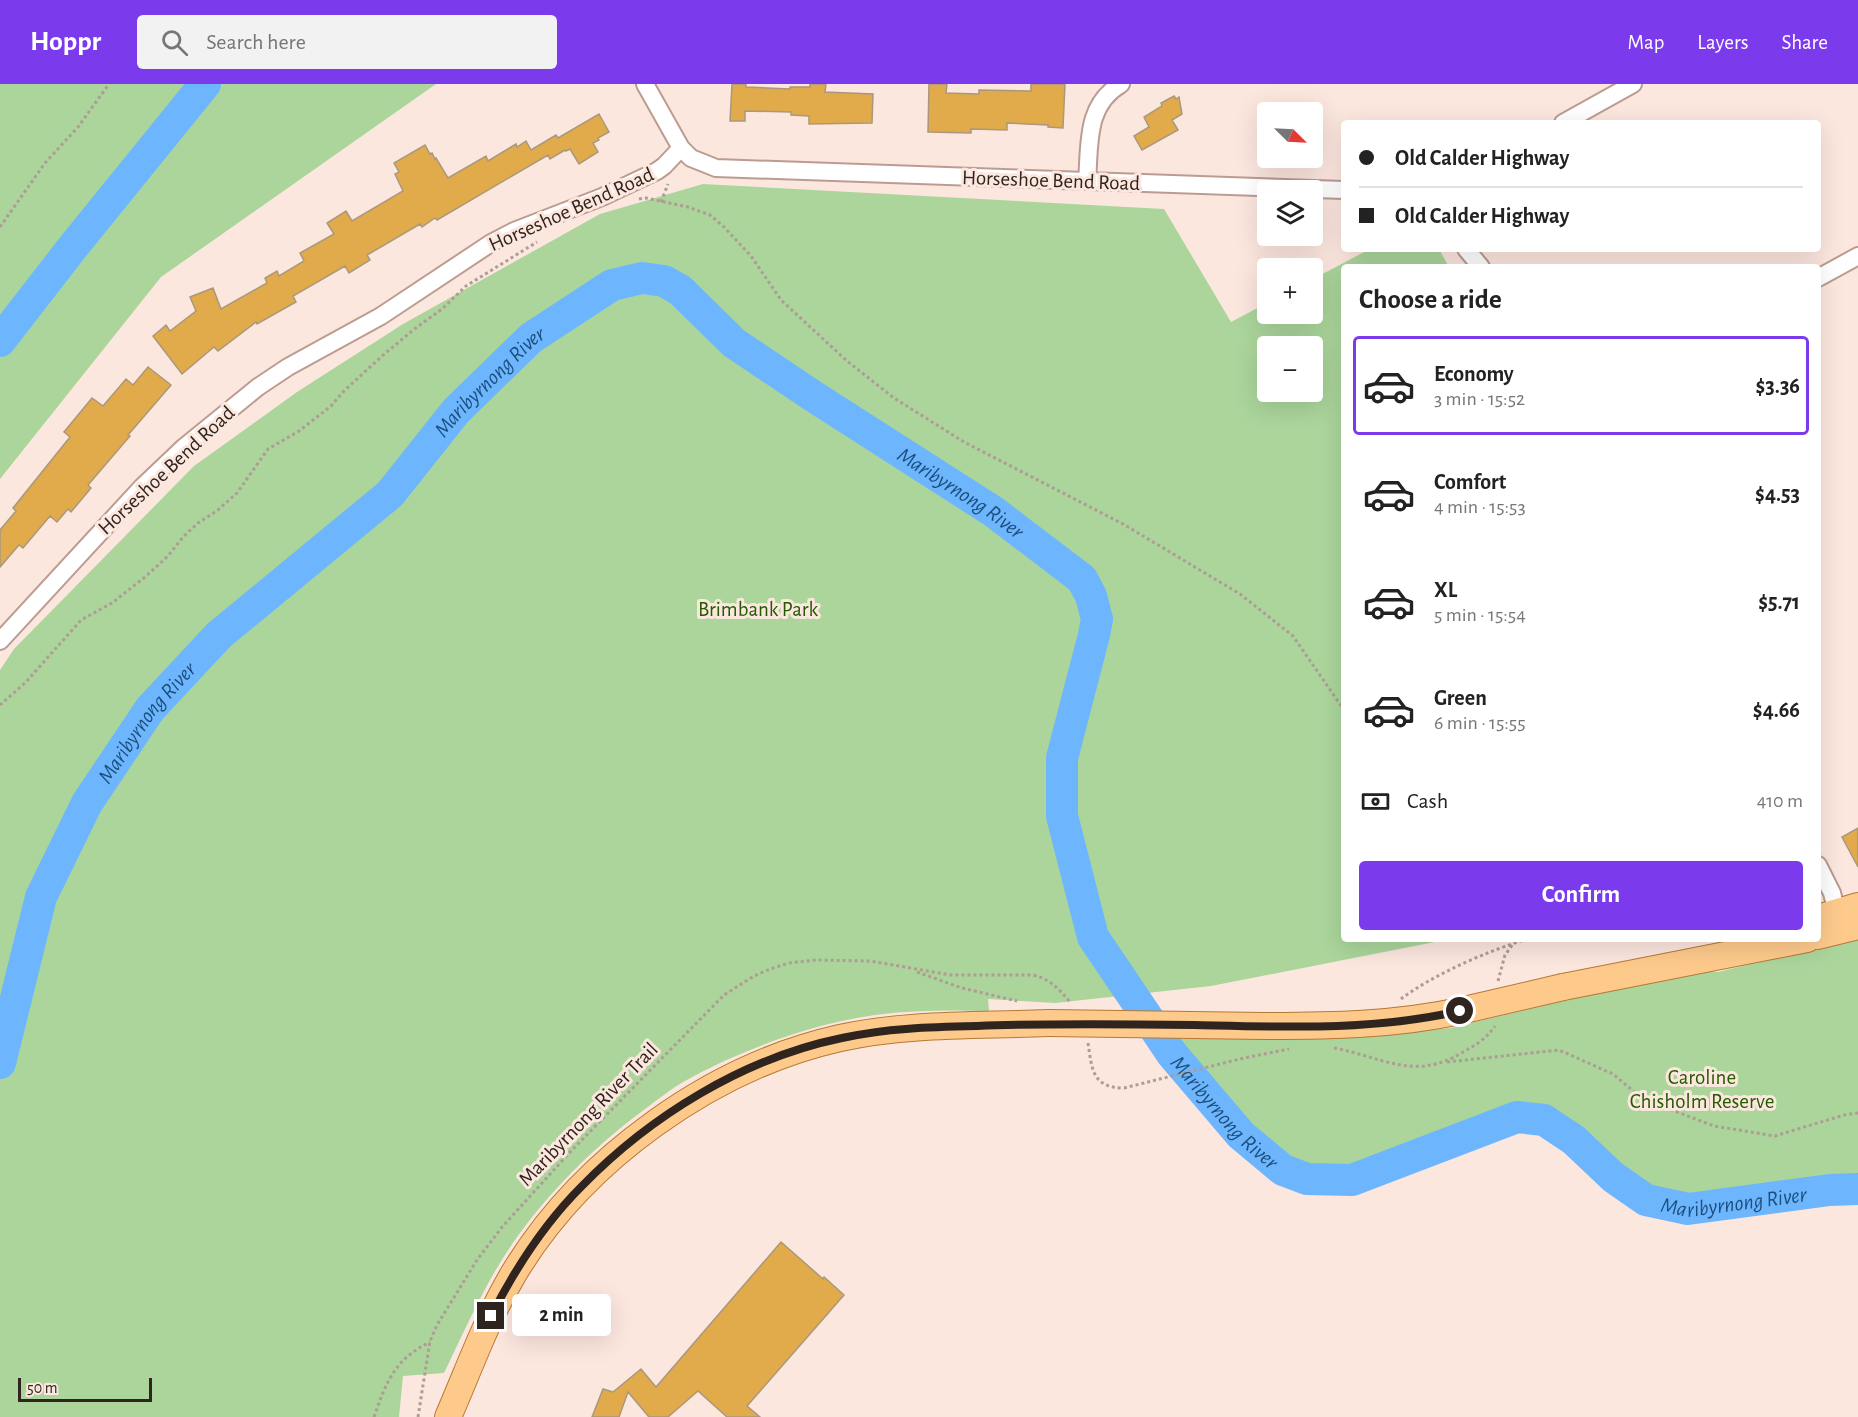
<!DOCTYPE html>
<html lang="en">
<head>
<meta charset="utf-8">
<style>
	:root { --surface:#fff; --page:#f2f2f2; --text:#222; --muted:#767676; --line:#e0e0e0; --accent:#7c3aed }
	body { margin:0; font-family:"Alegreya Sans",sans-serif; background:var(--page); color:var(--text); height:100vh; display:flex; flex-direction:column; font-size:22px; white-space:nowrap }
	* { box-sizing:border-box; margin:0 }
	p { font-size:20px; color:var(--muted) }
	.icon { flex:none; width:33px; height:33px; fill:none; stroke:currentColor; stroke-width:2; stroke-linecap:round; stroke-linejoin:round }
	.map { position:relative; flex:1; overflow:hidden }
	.side { position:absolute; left:1341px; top:180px; width:480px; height:678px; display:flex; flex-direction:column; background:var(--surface); border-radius:6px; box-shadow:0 6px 24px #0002 }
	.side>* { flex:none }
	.banner { position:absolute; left:1341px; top:36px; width:480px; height:132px; border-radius:6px; box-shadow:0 6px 24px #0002; display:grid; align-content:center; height:132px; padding:0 18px; background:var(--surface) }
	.needle { width:39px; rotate:114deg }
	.fabs { position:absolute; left:1257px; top:18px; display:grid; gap:12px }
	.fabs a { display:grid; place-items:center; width:66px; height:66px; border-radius:6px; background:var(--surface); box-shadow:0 6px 24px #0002; font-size:30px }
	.scale { position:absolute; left:18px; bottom:15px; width:134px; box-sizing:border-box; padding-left:6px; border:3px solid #30241f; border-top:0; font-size:16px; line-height:21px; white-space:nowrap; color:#30241f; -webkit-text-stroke:4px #fce7df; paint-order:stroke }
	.end { position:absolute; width:27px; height:27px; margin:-14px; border:8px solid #30241f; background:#fff; box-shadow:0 0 0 3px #fff }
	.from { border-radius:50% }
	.bubble { position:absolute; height:42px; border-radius:6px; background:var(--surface); box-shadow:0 6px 24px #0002; font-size:20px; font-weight:700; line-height:42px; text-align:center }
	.banner b { display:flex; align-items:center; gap:21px; height:57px; font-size:22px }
	.banner b+b { border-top:2px solid var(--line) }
	.banner i { width:15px; height:15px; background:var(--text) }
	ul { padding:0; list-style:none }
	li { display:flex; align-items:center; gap:18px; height:99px; margin:0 12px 9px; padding:0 6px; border:3px solid transparent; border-radius:6px }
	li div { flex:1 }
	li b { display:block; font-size:22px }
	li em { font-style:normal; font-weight:700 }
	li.on { border-color:var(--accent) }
	li>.icon { width:54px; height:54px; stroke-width:1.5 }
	h2 { padding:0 18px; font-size:27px; line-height:72px }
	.pay { display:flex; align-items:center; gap:15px; height:66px; padding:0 18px; font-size:22px }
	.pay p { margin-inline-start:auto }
	.primary-button { display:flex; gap:12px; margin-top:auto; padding:12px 18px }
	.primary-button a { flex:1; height:69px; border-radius:6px; background:var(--accent); color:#fff; font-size:24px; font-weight:700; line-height:69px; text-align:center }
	header { display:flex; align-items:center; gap:36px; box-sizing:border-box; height:84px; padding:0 30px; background:var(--accent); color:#fff }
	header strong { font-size:28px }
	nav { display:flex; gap:33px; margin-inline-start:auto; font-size:21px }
	.search { width:420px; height:54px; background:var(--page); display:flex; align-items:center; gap:15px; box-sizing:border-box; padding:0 21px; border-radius:6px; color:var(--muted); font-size:22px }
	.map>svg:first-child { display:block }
	.green { fill:#abd59b; fill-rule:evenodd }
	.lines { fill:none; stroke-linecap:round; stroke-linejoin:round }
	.river { stroke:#6db6fe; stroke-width:32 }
	.building { fill:#e1aa4a; stroke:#a9987e; stroke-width:1.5 }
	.street-casing { stroke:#bc9c91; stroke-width:20 }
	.primary-casing { stroke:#b57834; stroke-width:28 }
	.path { stroke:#ae9c95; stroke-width:3; stroke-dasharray:3 3; stroke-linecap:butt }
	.street { stroke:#fff; stroke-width:16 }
	.primary { stroke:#feca8c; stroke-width:26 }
	.primary-bridge-casing { stroke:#b57834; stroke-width:28; stroke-linecap:butt }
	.primary-bridge { stroke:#feca8c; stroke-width:26 }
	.route { stroke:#30241f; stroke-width:8 }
	.labels { text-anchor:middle; stroke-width:6; stroke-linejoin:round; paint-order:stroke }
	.street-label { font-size:21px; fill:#30241f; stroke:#fce7df }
	.park-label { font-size:21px; fill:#245a00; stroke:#fce7df }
	.water-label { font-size:22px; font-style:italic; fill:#1c4f7e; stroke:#fce7df }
</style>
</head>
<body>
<header>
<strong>Hoppr</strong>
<div class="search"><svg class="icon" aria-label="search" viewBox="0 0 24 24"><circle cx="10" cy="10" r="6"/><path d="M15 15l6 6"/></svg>Search here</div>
<nav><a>Map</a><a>Layers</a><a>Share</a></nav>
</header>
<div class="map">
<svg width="1858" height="1333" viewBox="0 0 1858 1333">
	<rect width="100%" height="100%" fill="#fce7df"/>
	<path class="green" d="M0 0H436L161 193 0 395Z
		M703 100 1164 125 1231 238 1267 219 1268 230H1312L1313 195 1370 165H1439L1449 183H1344V855H1450L1211 902 1055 919 988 915 989 927C951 926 913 926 875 931 811 940 740 966 683 998 671 1005 660 1014 649 1022 601 1057 556 1100 520 1149 488 1192 467 1242 444 1289L403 1292 399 1333H0V586L14 565 194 382 297 308 403 240 600 130ZM1268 262H1312V308H1268Z
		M1858 854V1105L1830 1106 1688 1125 1646 1116 1613 1093 1574 1056 1544 1036 1517 1033 1352 1096 1307 1095 1283 1086 1241 1051 1172 970 1162 955 1354 954 1450 944 1693 886 1718 888Z"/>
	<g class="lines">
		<g class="river">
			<path d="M0 257 72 164 205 0"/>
			<path id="s1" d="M0 979 41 813 87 719 150 625 219 551 390 410 456 327 531 254 612 201 642 194 664 197 680 206 734 259 813 312 994 428 1082 495 1091 512 1097 535 1094 551 1062 674V732L1093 853 1172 970 1241 1051 1283 1086 1307 1095 1352 1096 1517 1033 1544 1036 1574 1056 1613 1093 1646 1116 1688 1125 1830 1106 1858 1105"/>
		</g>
	</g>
	<path class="building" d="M732 0H746V3L790 5V3H810V0H826L825 8 873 10 872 39 809 40V32L791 31V28L745 27V37H730Z
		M929 0H947L946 9 979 10V6L1031 7V0H1065L1063 44 1048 43V41L1007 39V46L971 45V49L928 48Z
		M1174 12 1176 15 1179 13 1182 30 1172 36 1178 46 1142 66 1134 52 1149 43 1144 33 1162 22 1161 19Z
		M599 30 609 48 598 54 599 56 593 59 598 68 579 80 570 65 566 67 565 66 550 75 548 71 437 136 435 134 422 143 420 140 367 171 370 176 349 189 345 182 293 212 296 218 257 240 256 238 218 267 214 263 182 290 153 252 166 241 170 247 196 227 190 213 213 204 221 225 267 199 265 194 277 187 279 192 304 177 300 169 334 150 327 139 346 127 352 137 403 107 395 90 399 88 394 79 425 61 430 70 432 69 435 75 436 74 448 94 486 72 488 77 516 60 517 63 526 57 531 66 556 51 558 54Z
		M148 283 171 301 128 351 130 352 88 401 91 404 71 428 68 425 57 438 50 432 23 464 19 461 0 483V446L16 427 13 424 70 353 64 348 92 314 103 322 126 295 133 301Z
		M1858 744V783L1842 753Z
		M781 1158 823 1195 824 1193 844 1211 747 1322 760 1333H727L698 1307 668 1333H649L628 1308 619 1333H592L603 1305 613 1308 641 1285 656 1303Z"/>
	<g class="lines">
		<defs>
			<path id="street" d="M645 0 681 64 691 74 716 84 1344 106
				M1563 39 1633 0
				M1087 97C1090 61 1085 21 1121 0
				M1466 165 1481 183
				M1818 194 1858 172
				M0 557 142 403 183 364 258 303 288 283 381 232 491 159 514 147 602 113 657 87 664 82 681 64
				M1818 781 1832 809 1837 829"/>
			<path id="primary" d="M1818 834 1858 822
				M1818 852 1858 842
				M1563 903 1807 855
				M1264 942C1330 942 1395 941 1460 927
				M448 1333C469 1285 487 1234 514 1189 582 1076 711 983 840 954 908 939 979 942 1048 939"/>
		</defs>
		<use href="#street" class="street-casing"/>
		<use href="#primary" class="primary-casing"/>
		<path class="path" d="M639 115 646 114 688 123 710 131 724 143 751 172 781 216 847 277 894 314 964 358 1123 440 1240 510 1293 552 1344 626
			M661 118 668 100
			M0 143 45 79 78 43 109 0
			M0 621 26 598 81 536 112 519 145 493 168 472 183 453 198 439 218 426 237 409 268 365 299 347 331 322 344 307 382 272 417 243 442 225 466 202 537 158
			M917 888 962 904 1017 917
			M1498 897 1505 871 1513 860
			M1401 915C1434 890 1488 867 1527 855
			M1088 959C1092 985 1092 1004 1124 1004L1244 974 1289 965
			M1334 964C1383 973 1414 998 1463 968 1476 961 1486 955 1495 942
			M1447 978 1559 966 1613 990 1643 1015 1714 1042 1775 1052 1844 1031 1858 1029
			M374 1333C386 1298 395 1275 430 1258
			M418 1333 430 1257 437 1241 477 1176 502 1143 572 1066 724 911 754 892 770 885 789 879 816 876 870 877 951 891H1032C1049 894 1059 905 1070 918"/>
		<use href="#street" class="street"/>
		<use href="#primary" class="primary"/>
		<defs>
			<path id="primary-bridge" d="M1460 927 1563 903
				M1048 939 1264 942"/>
		</defs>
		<use href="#primary-bridge" class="primary-bridge-casing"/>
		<use href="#primary-bridge" class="primary-bridge"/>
	</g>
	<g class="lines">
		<path class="route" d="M491 1232C515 1185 544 1140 581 1103 650 1032 744 974 842 954 886 944 932 943 977 942 1049 939 1122 940 1194 941 1283 943 1373 947 1460 927"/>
	</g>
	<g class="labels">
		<g class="street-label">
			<text transform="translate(1051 96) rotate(2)" y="7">Horseshoe Bend Road</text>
			<text transform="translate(571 125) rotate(-24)" y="7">Horseshoe Bend Road</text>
			<text transform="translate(166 386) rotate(-43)" y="7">Horseshoe Bend Road</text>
			<text transform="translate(588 1030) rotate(-46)" y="7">Maribyrnong River Trail</text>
		</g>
		<g class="park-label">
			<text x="758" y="532">Brimbank Park</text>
			<text x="1702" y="1000">Caroline<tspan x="1702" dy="24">Chisholm Reserve</tspan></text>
		</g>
		<g class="water-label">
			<text dy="8" stroke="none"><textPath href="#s1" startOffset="862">Maribyrnong River</textPath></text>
			<text dy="8" stroke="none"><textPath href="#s1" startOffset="1438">Maribyrnong River</textPath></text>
			<text dy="8" stroke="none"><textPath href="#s1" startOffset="376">Maribyrnong River</textPath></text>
			<text dy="8" stroke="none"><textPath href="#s1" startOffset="2176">Maribyrnong River</textPath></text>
			<text dy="8" stroke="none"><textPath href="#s1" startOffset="2752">Maribyrnong River</textPath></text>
		</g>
	</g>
</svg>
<div class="fabs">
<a><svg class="needle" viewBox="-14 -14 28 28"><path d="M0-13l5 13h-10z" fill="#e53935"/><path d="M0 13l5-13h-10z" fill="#767676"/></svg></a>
<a><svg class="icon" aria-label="layers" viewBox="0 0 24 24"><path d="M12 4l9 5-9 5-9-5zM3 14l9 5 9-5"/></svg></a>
<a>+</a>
<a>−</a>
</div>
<div class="scale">50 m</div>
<i class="end from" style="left:1460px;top:927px"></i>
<i class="end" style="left:491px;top:1232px"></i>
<div class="bubble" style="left:512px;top:1210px;width:99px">2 min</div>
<div class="banner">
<b><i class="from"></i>Old Calder Highway</b>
<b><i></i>Old Calder Highway</b>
</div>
<section class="side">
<h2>Choose a ride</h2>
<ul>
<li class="on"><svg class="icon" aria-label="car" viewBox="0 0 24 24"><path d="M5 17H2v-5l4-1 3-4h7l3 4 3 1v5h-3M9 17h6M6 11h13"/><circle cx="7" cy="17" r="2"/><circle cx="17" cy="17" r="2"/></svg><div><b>Economy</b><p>3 min · 15:52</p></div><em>$3.36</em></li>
<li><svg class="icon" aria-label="car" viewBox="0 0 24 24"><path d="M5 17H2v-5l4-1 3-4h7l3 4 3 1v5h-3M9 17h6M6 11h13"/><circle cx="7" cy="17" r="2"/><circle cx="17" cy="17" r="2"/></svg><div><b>Comfort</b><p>4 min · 15:53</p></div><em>$4.53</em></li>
<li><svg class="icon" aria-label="car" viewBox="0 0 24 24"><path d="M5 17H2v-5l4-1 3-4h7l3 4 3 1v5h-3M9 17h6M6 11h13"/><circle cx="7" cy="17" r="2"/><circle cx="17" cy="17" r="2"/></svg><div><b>XL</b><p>5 min · 15:54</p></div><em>$5.71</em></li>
<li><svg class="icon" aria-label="car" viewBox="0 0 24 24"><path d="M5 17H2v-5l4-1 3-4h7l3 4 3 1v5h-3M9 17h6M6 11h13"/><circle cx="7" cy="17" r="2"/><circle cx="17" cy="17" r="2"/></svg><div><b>Green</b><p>6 min · 15:55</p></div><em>$4.66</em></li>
</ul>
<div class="pay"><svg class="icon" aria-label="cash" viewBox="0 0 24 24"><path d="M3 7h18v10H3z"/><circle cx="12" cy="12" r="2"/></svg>Cash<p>410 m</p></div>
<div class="primary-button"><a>Confirm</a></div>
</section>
</div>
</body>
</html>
